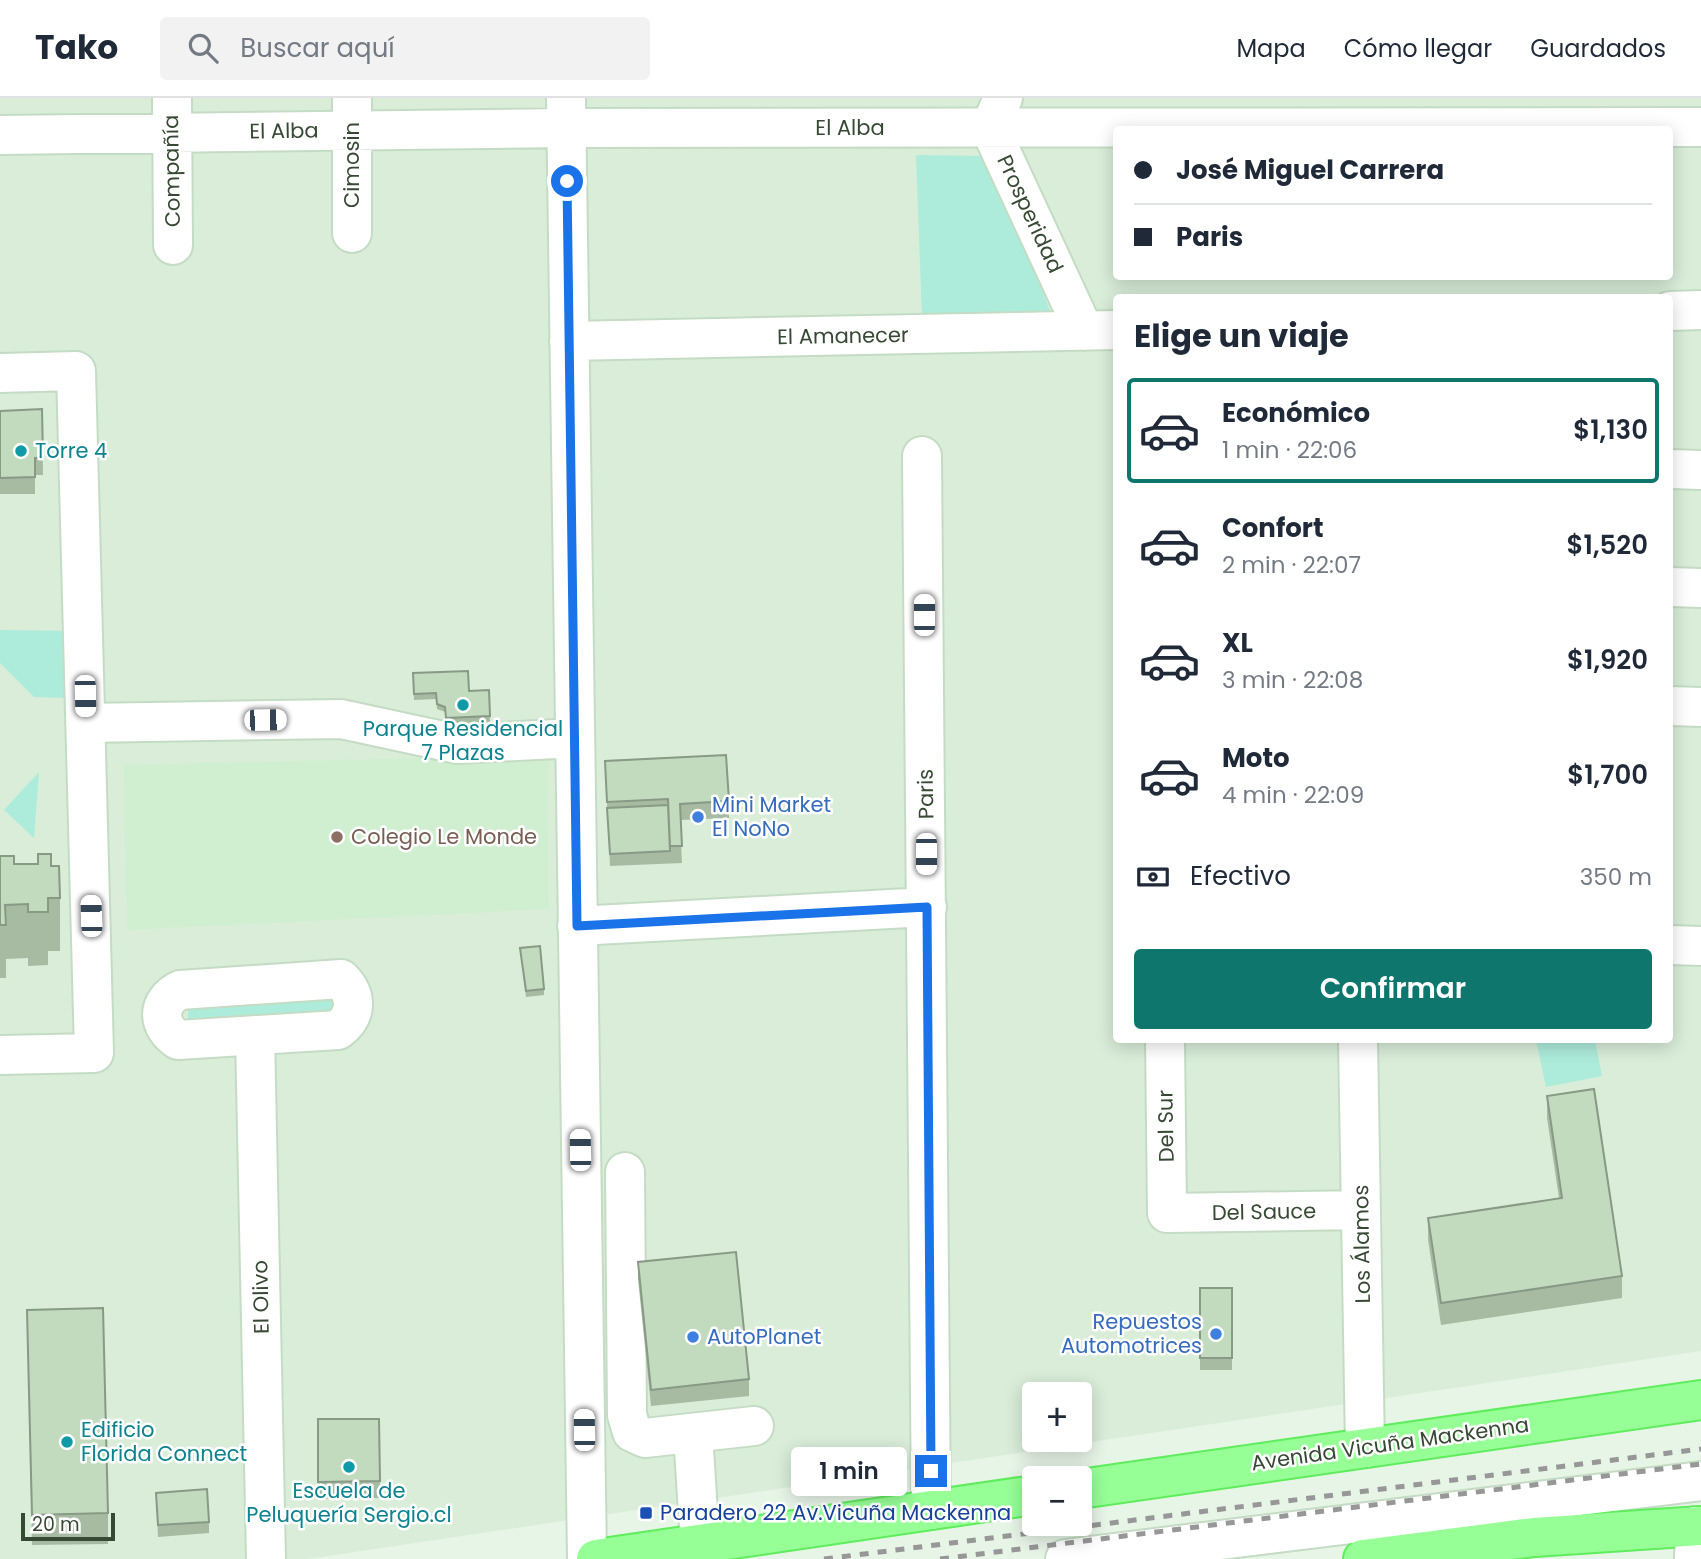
<!DOCTYPE html>
<html lang="es">
<head>
<meta charset="utf-8">
<style>
	:root { --surface:#fff; --page:#f2f2f3; --text:#1f2937; --muted:#747a83; --line:#e0e1e3; --accent:#0f766e }
	body { margin:0; font-family:Poppins,sans-serif; background:var(--page); color:var(--text); height:100vh; display:flex; flex-direction:column; font-size:26px; white-space:nowrap }
	* { box-sizing:border-box; margin:0 }
	p { font-size:23px; color:var(--muted) }
	.icon { flex:none; width:38px; height:38px; fill:none; stroke:currentColor; stroke-width:2; stroke-linecap:round; stroke-linejoin:round }
	.map { position:relative; flex:1; overflow:hidden }
	.drawer { position:absolute; left:1113px; top:196px; width:560px; height:749px; display:flex; flex-direction:column; background:var(--surface); border-radius:7px; box-shadow:0 4px 18px #0003 }
	.drawer>* { flex:none }
	.hud { position:absolute; left:1113px; top:28px; width:560px; height:154px; border-radius:7px; box-shadow:0 4px 18px #0003; display:grid; align-content:center; height:154px; padding:0 21px; background:var(--surface) }
	.tools { position:absolute; left:1022px; top:1284px; display:grid; gap:14px }
	.tools a { display:grid; place-items:center; width:70px; height:70px; border-radius:7px; background:var(--surface); box-shadow:0 4px 18px #0003; font-size:35px }
	.scale { position:absolute; left:21px; bottom:18px; width:94px; box-sizing:border-box; padding-left:7px; border:4px solid #374935; border-top:0; font-size:19px; line-height:24px; white-space:nowrap; color:#374935; -webkit-text-stroke:5px #fff; paint-order:stroke }
	.end { position:absolute; width:32px; height:32px; margin:-16px; border:9px solid #1a73e8; background:#fff; box-shadow:0 0 0 4px #fff }
	.from { border-radius:50% }
	.bubble { position:absolute; height:49px; border-radius:7px; background:var(--surface); box-shadow:0 4px 18px #0003; font-size:23px; font-weight:600; line-height:49px; text-align:center }
	.car { position:absolute; width:21px; height:42px; margin:-21px -10px; border-radius:9px; box-shadow:0 0 5px 2px #0007; background:linear-gradient(#fff 24%,#345 0 40%,#fff 0 76%,#345 0 86%,#fff 0) }
	.hud b { display:flex; align-items:center; gap:24px; height:66px; font-size:26px }
	.hud b+b { border-top:2px solid var(--line) }
	.hud i { width:18px; height:18px; background:var(--text) }
	ul { padding:0; list-style:none }
	li { display:flex; align-items:center; gap:21px; height:105px; margin:0 14px 10px; padding:0 7px; border:4px solid transparent; border-radius:7px }
	li div { flex:1 }
	li b { display:block; font-size:26px }
	li em { font-style:normal; font-weight:600 }
	li.on { border-color:var(--accent) }
	li>.icon { width:63px; height:63px; stroke-width:1.5 }
	h2 { padding:0 21px; font-size:32px; line-height:84px }
	.pay { display:flex; align-items:center; gap:18px; height:77px; padding:0 21px; font-size:26px }
	.pay p { margin-inline-start:auto }
	.button { display:flex; gap:14px; margin-top:auto; padding:14px 21px }
	.button a { flex:1; height:80px; border-radius:7px; background:var(--accent); color:#fff; font-size:28px; font-weight:600; line-height:80px; text-align:center }
	header { display:flex; align-items:center; gap:42px; box-sizing:border-box; height:98px; padding:0 35px; background:var(--surface); border-bottom:2px solid var(--line) }
	header strong { font-size:33px }
	nav { display:flex; gap:38px; margin-inline-start:auto; font-size:24px }
	.search { width:490px; height:63px; background:var(--page); display:flex; align-items:center; gap:18px; box-sizing:border-box; padding:0 24px; border-radius:7px; color:var(--muted); font-size:26px }
	.map>svg:first-child { display:block }
	.residential { fill:#d9edd9; fill-rule:evenodd }
	.education { fill:#d0efd0 }
	.green { fill:#adecdb }
	.lines { fill:none; stroke-linecap:round; stroke-linejoin:round }
	.minor-casing { stroke:#c4dcc3; stroke-width:42 }
	.major-casing { stroke:#5fed5d; stroke-width:42 }
	.minor { stroke:#fff; stroke-width:38 }
	.major { stroke:#96ff96; stroke-width:38 }
	.rail { stroke:#979797; stroke-width:5; stroke-dasharray:9 9; stroke-linecap:butt }
	.wall { fill:#a7bba3 }
	.building { fill:#c2dabe; stroke:#889985; stroke-width:2 }
	.route { stroke:#1a73e8; stroke-width:9 }
	.culture-dot { fill:#0f9aa8; stroke:#fff; stroke-width:2.5 }
	.shop-dot { fill:#3f7fe0; stroke:#fff; stroke-width:2.5 }
	.education-dot { fill:#8d6e63; stroke:#fff; stroke-width:2.5 }
	.transit-dot { fill:#1a4fb4; stroke:#fff; stroke-width:2.5 }
	.labels { text-anchor:middle; stroke-width:5; stroke-linejoin:round; paint-order:stroke }
	.street-label { font-size:21px; fill:#374935; stroke:#fff }
	.culture-label { font-size:21px; fill:#0d838f; stroke:#fff; text-anchor:start }
	.shop-label { font-size:21px; fill:#366cbe; stroke:#fff; text-anchor:start }
	.education-label { font-size:21px; fill:#785e54; stroke:#fff; text-anchor:start }
	.transit-label { font-size:21px; fill:#164399; stroke:#fff; text-anchor:start }
</style>
</head>
<body>
<header>
<strong>Tako</strong>
<div class="search"><svg class="icon" aria-label="search" viewBox="0 0 24 24"><circle cx="10" cy="10" r="6"/><path d="M15 15l6 6"/></svg>Buscar aquí</div>
<nav><a>Mapa</a><a>Cómo llegar</a><a>Guardados</a></nav>
</header>
<div class="map">
<svg width="1701" height="1461" viewBox="0 0 1701 1461">
	<rect width="100%" height="100%" fill="#e7f5e7"/>
	<path class="residential" d="M0 0H1701V1253L308 1461H0ZM1116 32H1670V178H1116ZM1116 200H1670V942H1116ZM1034 1297H1080V1342H1034Z"/>
	<path class="education" d="M548 657 549 811 127 832 123 667Z"/>
	<path class="green" d="M916 57 988 58 1053 220 922 219Z
		M0 532 70 533 68 600 34 599 0 565Z
		M39 674 34 740 4 712Z
		M336 892 340 924 187 931 189 901Z
		M1536 942H1595L1602 978 1546 989Z"/>
	<g class="lines">
		<defs>
			<path id="minor" d="M172 0 173 147
				M352 0V135
				M566 0 587 1461
				M1003 0 990 30 1084 233
				M0 37 566 30 1701 29
				M1670 213 1701 212
				M569 243 1116 232
				M0 275 76 273 94 955 0 957
				M922 358 931 1412
				M1670 371 1701 372
				M1670 489 1701 490
				M1670 608 1701 609
				M85 625 341 621 457 646 575 640
				M577 828 927 809
				M1670 847 1701 848
				M341 881C358 898 357 918 338 932L178 942C157 928 156 904 180 892Z
				M255 937 266 1461
				M1165 942 1167 1115 1361 1112
				M1358 942 1365 1350
				M625 1074 627 1317 632 1334 645 1340 754 1328
				M693 1335 700 1446
				M1065 1461 1701 1383
				M1694 1461 1695 1428"/>
			<path id="major" d="M1080 1391 1701 1302
				M596 1461 1034 1397
				M1363 1461 1534 1439 1701 1428"/>
		</defs>
		<use href="#minor" class="minor-casing"/>
		<use href="#major" class="major-casing"/>
		<use href="#minor" class="minor"/>
		<use href="#major" class="major"/>
		<path class="rail" d="M824 1461 1701 1351
			M940 1461 1701 1366"/>
	</g>
	<path class="wall" d="M42 311 43 377H35V396H0V313Z
		M413 575 469 593 489 592 490 624 446 625 445 614 437 611 436 601 414 602Z
		M605 663 729 703V720L680 722 682 765 610 768Z
		M0 758 14 766 60 800V853H48V867L28 868V860L6 861V880H0Z
		M520 850 544 891V897L526 899Z
		M1547 998 1622 1178V1200L1441 1227 1428 1142V1120L1559 1100 1547 1020Z
		M638 1164 749 1281V1298L651 1308 638 1181Z
		M1200 1190H1232V1272H1200Z
		M27 1212 108 1415V1446L32 1447Z
		M318 1321 380 1383V1400L318 1401Z
		M156 1395 209 1424V1435L158 1439Z"/>
	<path class="building" d="M42 311 43 360H35V379L0 380V313Z
		M468 573 469 593 489 592 490 618 446 620 445 609 437 606 436 595 414 596 413 575Z
		M726 657 729 703 680 706 682 748H670L668 701 607 704 605 663Z
		M668 707 670 753 610 756 607 710Z
		M38 756H51V768H59L60 800H48V814H28V806L5 807 6 827H0V758H14V766H38Z
		M540 848 544 891 526 893 520 850Z
		M1594 991 1622 1178 1441 1205 1428 1120 1562 1100 1547 998Z
		M736 1154 749 1281 651 1292 638 1164Z
		M1200 1190H1232V1260H1200Z
		M103 1210 108 1415 32 1417 27 1212Z
		M318 1321H379L380 1383 318 1384Z
		M207 1391 209 1424 158 1427 156 1395Z"/>
	<g class="lines">
		<path class="route" d="M567 83 577 828 927 809 931 1373"/>
	</g>
	<g class="culture-dot">
		<circle cx="21" cy="353" r="7"/>
		<circle cx="463" cy="607" r="7"/>
		<circle cx="67" cy="1344" r="7"/>
		<circle cx="349" cy="1369" r="7"/>
	</g>
	<g class="shop-dot">
		<circle cx="698" cy="719" r="7"/>
		<circle cx="1216" cy="1236" r="7"/>
		<circle cx="693" cy="1239" r="7"/>
	</g>
	<circle class="education-dot" cx="337" cy="739" r="7"/>
	<rect class="transit-dot" x="639" y="1408" width="14" height="14" rx="3.5"/>
	<g class="labels">
		<g class="street-label">
			<text x="850" y="37">El Alba</text>
			<text transform="translate(284 33) rotate(-1)" y="7">El Alba</text>
			<text transform="translate(352 67) rotate(-90)" y="7">Cimosin</text>
			<text transform="translate(172 73) rotate(-91)" y="7">Compañía</text>
			<text transform="translate(1030 116) rotate(65)" y="7">Prosperidad</text>
			<text transform="translate(843 238) rotate(-1)" y="7">El Amanecer</text>
			<text transform="translate(926 696) rotate(-91)" y="7">Paris</text>
			<text transform="translate(1166 1028) rotate(-91)" y="7">Del Sur</text>
			<text transform="translate(1264 1114) rotate(-1)" y="7">Del Sauce</text>
			<text transform="translate(1362 1146) rotate(-91)" y="7">Los Álamos</text>
			<text transform="translate(261 1199) rotate(-91)" y="7">El Olivo</text>
			<text transform="translate(1390 1346) rotate(-8)" y="7">Avenida Vicuña Mackenna</text>
		</g>
		<g class="culture-label">
			<text x="35" y="360">Torre 4</text>
			<text x="463" y="638" text-anchor="middle">Parque Residencial<tspan x="463" dy="24">7 Plazas</tspan></text>
			<text x="81" y="1339">Edificio<tspan x="81" dy="24">Florida Connect</tspan></text>
			<text x="349" y="1400" text-anchor="middle">Escuela de<tspan x="349" dy="24">Peluquería Sergio.cl</tspan></text>
		</g>
		<g class="shop-label">
			<text x="712" y="714">Mini Market<tspan x="712" dy="24">El NoNo</tspan></text>
			<text x="1202" y="1231" text-anchor="end">Repuestos<tspan x="1202" dy="24">Automotrices</tspan></text>
			<text x="707" y="1246">AutoPlanet</text>
		</g>
		<g class="education-label">
			<text x="351" y="746">Colegio Le Monde</text>
		</g>
		<g class="transit-label">
			<text x="660" y="1422">Paradero 22 Av.Vicuña Mackenna</text>
		</g>
	</g>
</svg>
<div class="tools">
<a>+</a>
<a>−</a>
</div>
<div class="scale">20 m</div>
<i class="end from" style="left:567px;top:83px"></i>
<i class="end" style="left:931px;top:1373px"></i>
<div class="bubble" style="left:791px;top:1349px;width:116px">1 min</div>
<i class="car" style="left:924px;top:517px;rotate:0deg"></i>
<i class="car" style="left:85px;top:598px;rotate:179deg"></i>
<i class="car" style="left:265px;top:622px;rotate:89deg"></i>
<i class="car" style="left:926px;top:756px;rotate:180deg"></i>
<i class="car" style="left:91px;top:818px;rotate:358deg"></i>
<i class="car" style="left:580px;top:1052px;rotate:359deg"></i>
<i class="car" style="left:584px;top:1332px;rotate:359deg"></i>
<div class="hud">
<b><i class="from"></i>José Miguel Carrera</b>
<b><i></i>Paris</b>
</div>
<section class="drawer">
<h2>Elige un viaje</h2>
<ul>
<li class="on"><svg class="icon" aria-label="car" viewBox="0 0 24 24"><path d="M5 17H2v-5l4-1 3-4h7l3 4 3 1v5h-3M9 17h6M6 11h13"/><circle cx="7" cy="17" r="2"/><circle cx="17" cy="17" r="2"/></svg><div><b>Económico</b><p>1 min · 22:06</p></div><em>$1,130</em></li>
<li><svg class="icon" aria-label="car" viewBox="0 0 24 24"><path d="M5 17H2v-5l4-1 3-4h7l3 4 3 1v5h-3M9 17h6M6 11h13"/><circle cx="7" cy="17" r="2"/><circle cx="17" cy="17" r="2"/></svg><div><b>Confort</b><p>2 min · 22:07</p></div><em>$1,520</em></li>
<li><svg class="icon" aria-label="car" viewBox="0 0 24 24"><path d="M5 17H2v-5l4-1 3-4h7l3 4 3 1v5h-3M9 17h6M6 11h13"/><circle cx="7" cy="17" r="2"/><circle cx="17" cy="17" r="2"/></svg><div><b>XL</b><p>3 min · 22:08</p></div><em>$1,920</em></li>
<li><svg class="icon" aria-label="car" viewBox="0 0 24 24"><path d="M5 17H2v-5l4-1 3-4h7l3 4 3 1v5h-3M9 17h6M6 11h13"/><circle cx="7" cy="17" r="2"/><circle cx="17" cy="17" r="2"/></svg><div><b>Moto</b><p>4 min · 22:09</p></div><em>$1,700</em></li>
</ul>
<div class="pay"><svg class="icon" aria-label="cash" viewBox="0 0 24 24"><path d="M3 7h18v10H3z"/><circle cx="12" cy="12" r="2"/></svg>Efectivo<p>350 m</p></div>
<div class="button"><a>Confirmar</a></div>
</section>
</div>
</body>
</html>
